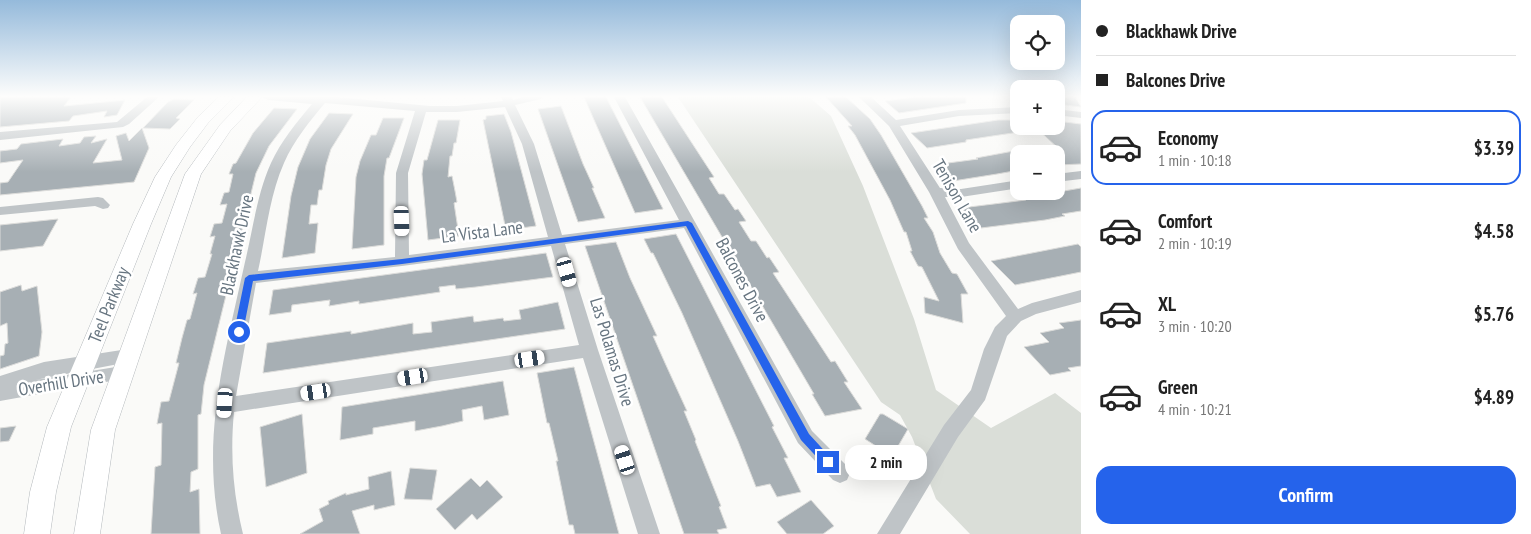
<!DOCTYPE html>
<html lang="en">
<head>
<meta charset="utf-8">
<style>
	:root { --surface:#fff; --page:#f2f2f2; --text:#222; --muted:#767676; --line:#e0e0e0; --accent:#2563eb }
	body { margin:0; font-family:"PT Sans Narrow",sans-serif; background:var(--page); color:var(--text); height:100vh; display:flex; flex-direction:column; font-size:19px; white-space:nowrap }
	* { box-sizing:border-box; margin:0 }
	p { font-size:16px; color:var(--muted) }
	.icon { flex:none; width:28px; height:28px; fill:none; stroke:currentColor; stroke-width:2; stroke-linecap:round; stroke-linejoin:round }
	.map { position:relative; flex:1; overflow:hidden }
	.side { display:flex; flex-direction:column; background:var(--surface); width:450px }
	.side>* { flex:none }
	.guide { display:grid; align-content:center; height:110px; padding:0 15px; background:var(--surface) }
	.fabs { position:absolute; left:1010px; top:15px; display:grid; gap:10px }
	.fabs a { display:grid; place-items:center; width:55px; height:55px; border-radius:10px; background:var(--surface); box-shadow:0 5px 20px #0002; font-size:25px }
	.end { position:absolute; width:22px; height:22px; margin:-11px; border:6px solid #2563eb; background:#fff; box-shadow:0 0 0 2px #fff }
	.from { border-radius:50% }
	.bubble { position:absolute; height:35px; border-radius:15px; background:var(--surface); box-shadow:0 5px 20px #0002; font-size:16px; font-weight:700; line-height:35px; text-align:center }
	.car { position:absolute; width:15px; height:30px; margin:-15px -8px; border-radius:6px; box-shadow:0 0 4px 1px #0007; background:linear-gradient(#fff 24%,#345 0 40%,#fff 0 76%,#345 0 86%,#fff 0) }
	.guide b { display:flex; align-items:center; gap:18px; height:48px; font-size:19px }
	.guide b+b { border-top:1px solid var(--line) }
	.guide i { width:12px; height:12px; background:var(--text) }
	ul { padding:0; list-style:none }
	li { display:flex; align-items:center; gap:15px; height:75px; margin:0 10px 8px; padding:0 5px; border:2px solid transparent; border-radius:15px }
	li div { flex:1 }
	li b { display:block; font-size:19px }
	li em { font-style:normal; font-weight:700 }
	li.current { border-color:var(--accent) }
	li>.icon { width:45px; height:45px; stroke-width:1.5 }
	.primary-button { display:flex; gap:10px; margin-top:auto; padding:10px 15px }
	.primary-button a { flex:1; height:58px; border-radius:15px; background:var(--accent); color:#fff; font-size:20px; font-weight:700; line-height:58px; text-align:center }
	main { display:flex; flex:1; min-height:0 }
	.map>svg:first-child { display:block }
	.green { fill:#daded8 }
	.building { fill:#a7afb4; stroke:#dcdcda }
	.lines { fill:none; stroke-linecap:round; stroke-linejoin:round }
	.major-casing { stroke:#b3b8bc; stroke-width:1 }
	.minor { fill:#bfc4c7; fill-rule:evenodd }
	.major { fill:#fff; fill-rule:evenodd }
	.route { fill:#2563eb }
	.labels { text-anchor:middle; stroke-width:5; stroke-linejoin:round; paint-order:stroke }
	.street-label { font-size:18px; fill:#677580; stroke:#fff }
</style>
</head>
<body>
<main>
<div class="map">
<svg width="1081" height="534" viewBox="0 0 1081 534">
	<rect width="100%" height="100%" fill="#fafaf8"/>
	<path class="green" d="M678 97H809L831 116 863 186 914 319 936 390 991 428 1055 393 1081 413V534H970L936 499 912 437 900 415 881 402Z"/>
	<path class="building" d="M0 97H71L64 106 125 100 117 115 104 117 107 111 73 116 69 121 0 127Z
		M584 97H606L663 209 635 213Z
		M640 97H662L714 177 709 178 719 194H724L735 210 738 209 746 221 739 222 751 241H756L767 258 769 257 779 272 773 273 831 362 835 361 848 382H844L862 409 825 416 812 394H814Z
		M826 97H846L870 119 881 135 922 206 928 218H924L933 232 940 253 952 273 957 274 968 294H961L963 323 925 313 924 297 939 301 922 267 918 266 910 251H912L906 232H904L890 200 855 135 848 126H852Z
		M915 97H966V103L899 113 885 101Z
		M1059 97H1075L1081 107 1065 105Z
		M174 99 194 100 176 118 180 119 170 129 143 128 168 102Z
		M561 106 583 164 594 188H592L605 218 578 222 538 109Z
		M274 108 297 109 269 146 256 173 204 385 201 414 198 415V469L191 472 190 492 199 489 200 534H151L155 467 161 465 162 423 157 424 161 402 169 401 179 363H176L182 338 187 320 190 319 197 293 193 294 198 278 205 277 212 254H210L215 236 210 237 214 224 222 223 227 204 220 205 224 193 229 192 233 174H229L233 164 236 163 253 133Z
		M329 113 353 114 331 149 326 165 322 190H319L317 205H311L309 224 318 223 315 253 282 258 291 196 298 167 310 139Z
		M504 114 511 132 536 226 506 230 483 120 486 119V116Z
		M383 118H404L389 158H387L384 176V245L352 249 356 177 360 161 371 135H376Z
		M438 120H460L456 143H454L452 156H450L448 177 452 176 455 191 457 202 454 203 459 236 428 240 422 174 424 160H427Z
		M998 120H1019V132L966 140V142L927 148 911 133Z
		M1056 121 1081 124V164L1056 165 1058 148 1034 126H1056Z
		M142 128 149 148 134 182 0 195V183L8 182 23 160 0 163V151L17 149 21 144 63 139 59 146 80 143 84 137 96 136 91 143 107 139 93 163 122 160 116 136 126 133 129 141Z
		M1019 150V170L997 174 953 181 933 165 978 159 976 158Z
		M1081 188V211L1062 214 1065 216 1045 220 981 228 961 208 1026 200 1024 198Z
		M58 219 43 246 0 251V225Z
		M676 234 774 426 772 427 788 458H784L801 492 777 497 770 484 756 487 738 441 682 313 653 253H651L644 239Z
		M616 242 630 278 657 336H653L665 363 687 411H684L696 440 695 441 721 506 719 507 727 528 717 530 719 534H684L585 246Z
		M1078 244 1081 247V272L1056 277 1015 285 991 261Z
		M546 253 553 277 476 287 456 289 455 285 439 287 440 292 359 304V301L329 306 330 300 292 305 291 312 269 315 273 290Z
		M21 285 22 291 37 286 42 332 39 356 0 369V356L4 355 5 344 8 343 7 323 0 326V292Z
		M558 302 565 329 263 373 267 343 351 331V334L413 323V334L432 332 431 322 473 316 474 322 503 318 504 321 521 319 519 310Z
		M1081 320V366L1068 368 1071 371 1050 375 1024 347 1049 342 1040 333 1064 328 1059 323Z
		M574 367 587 416 619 534H575L573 525H569L556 461H558L549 423H547L537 373Z
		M503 381 509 415 484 420 482 406 462 410 463 421 442 426 415 431V421L373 428V434L340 440 342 407Z
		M302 414 307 473 266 487 260 427Z
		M880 414H883L908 429 890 460 877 451 879 448 865 439Z
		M16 426 9 441 0 442V428Z
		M410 468 437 470 432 500 404 499Z
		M391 471 395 505 374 510V505L352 511 360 534H300L323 521 319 509 329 504 328 501 346 493V495L369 489 368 477Z
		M471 478 480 487 487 480 503 497 477 520 472 514 455 530 436 509Z
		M811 500 834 526 823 534H787L777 522Z"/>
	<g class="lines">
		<defs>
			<path id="major" d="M219 97H234L208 123 190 147 171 177 151 224 71 427 56 492 50 534H24L30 492 47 427 133 224 155 177 176 145 198 117Z
				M247 97H262L230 131 201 174 115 430 100 534H74L91 430 185 174 220 125Z"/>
		</defs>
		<use href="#major" class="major-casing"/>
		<path class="minor" d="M147 97H159L129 124 123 127 0 140V132L117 122Z
			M263 97H336L430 106H457L503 101 501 97H512L513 100 523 97H542L541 99 515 105 534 144 562 235 679 220 614 97H625L812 431 847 466 850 473 847 480 840 483 833 480 798 443 684 228 565 244 598 350 660 534H638L583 358 234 412C230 454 233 493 243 534H221C200 439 225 354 245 262 253 229 257 194 271 163 281 141 297 122 312 104L268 100ZM325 103 415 111 396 173 395 257 258 271C266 235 269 197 284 163 294 140 310 121 325 103ZM505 107 522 144 548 237 409 255 408 173 426 112H457ZM551 246 579 345 236 396 256 283 402 266Z
			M859 97H871L896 120 959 110 1019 107V113L959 116 900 126 940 188 961 189 1019 180V188L961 197H945L969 243 1018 309 1032 303 1081 290V302L1036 314 1021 321 1007 336 985 400 958 437 900 534H877L944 425 971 390 984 349 995 327 1006 316 958 249 929 192 889 126Z
			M1056 109 1081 112V118L1056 115Z
			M1081 171V179L1056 182V174Z
			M98 197 103 198 110 205 108 208 103 209 95 206 0 215V207Z
			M128 349 134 351 137 356 134 361 35 380 122 366 128 368 131 373 128 378 0 401V376L44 362Z"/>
		<use href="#major" class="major"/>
	</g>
	<linearGradient id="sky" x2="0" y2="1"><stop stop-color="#95badb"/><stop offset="0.56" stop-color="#fdfdfc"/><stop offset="1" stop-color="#fdfdfc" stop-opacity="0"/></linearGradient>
	<rect width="1081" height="172" fill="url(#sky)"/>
	<path class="route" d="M688 221 692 223 809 434 831 458 833 462 831 465H824L801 440 686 226 402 264 253 281 243 332 239 336 234 332 245 278 249 275 402 259Z"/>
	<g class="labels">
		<g class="street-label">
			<text transform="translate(957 196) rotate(60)" y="6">Tenison Lane</text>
			<text transform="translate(482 232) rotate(-7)" y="6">La Vista Lane</text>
			<text transform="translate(237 245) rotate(-78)" y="6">Blackhawk Drive</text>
			<text transform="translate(742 280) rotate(62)" y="6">Balcones Drive</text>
			<text transform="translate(109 305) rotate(-68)" y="6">Teel Parkway</text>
			<text transform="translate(612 352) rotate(73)" y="6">Las Polamas Drive</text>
			<text transform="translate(61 383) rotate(-9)" y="6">Overhill Drive</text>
		</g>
	</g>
</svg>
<div class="fabs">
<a><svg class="icon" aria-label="locate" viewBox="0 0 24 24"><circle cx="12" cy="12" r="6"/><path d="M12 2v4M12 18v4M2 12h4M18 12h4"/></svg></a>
<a>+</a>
<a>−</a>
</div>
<i class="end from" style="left:239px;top:332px"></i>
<i class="end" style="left:828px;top:462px"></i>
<div class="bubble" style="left:845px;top:445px;width:82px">2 min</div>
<i class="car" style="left:402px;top:221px;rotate:178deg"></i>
<i class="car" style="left:567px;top:272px;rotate:164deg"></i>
<i class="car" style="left:530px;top:359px;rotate:81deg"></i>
<i class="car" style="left:413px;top:377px;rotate:261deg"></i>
<i class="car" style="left:316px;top:392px;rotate:261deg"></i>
<i class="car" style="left:225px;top:403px;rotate:184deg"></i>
<i class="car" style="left:625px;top:460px;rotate:342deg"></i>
</div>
<section class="side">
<div class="guide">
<b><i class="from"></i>Blackhawk Drive</b>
<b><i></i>Balcones Drive</b>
</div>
<ul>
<li class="current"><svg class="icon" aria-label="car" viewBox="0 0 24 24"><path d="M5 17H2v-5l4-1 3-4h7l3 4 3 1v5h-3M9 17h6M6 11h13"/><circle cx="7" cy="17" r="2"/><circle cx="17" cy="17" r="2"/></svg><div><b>Economy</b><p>1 min · 10:18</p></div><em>$3.39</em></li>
<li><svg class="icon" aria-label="car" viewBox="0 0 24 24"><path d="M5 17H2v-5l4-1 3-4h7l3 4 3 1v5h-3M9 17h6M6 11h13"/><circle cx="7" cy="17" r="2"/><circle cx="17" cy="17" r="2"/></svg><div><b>Comfort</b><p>2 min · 10:19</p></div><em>$4.58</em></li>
<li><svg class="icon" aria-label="car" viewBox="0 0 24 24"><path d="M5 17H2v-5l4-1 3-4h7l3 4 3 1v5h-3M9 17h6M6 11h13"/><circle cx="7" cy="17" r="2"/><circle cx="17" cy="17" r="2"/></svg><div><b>XL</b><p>3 min · 10:20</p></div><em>$5.76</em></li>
<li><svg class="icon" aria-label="car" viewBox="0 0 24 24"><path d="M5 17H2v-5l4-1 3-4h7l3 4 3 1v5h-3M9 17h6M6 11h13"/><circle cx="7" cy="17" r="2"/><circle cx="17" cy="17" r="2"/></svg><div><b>Green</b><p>4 min · 10:21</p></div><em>$4.89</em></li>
</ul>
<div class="primary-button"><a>Confirm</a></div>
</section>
</main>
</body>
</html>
